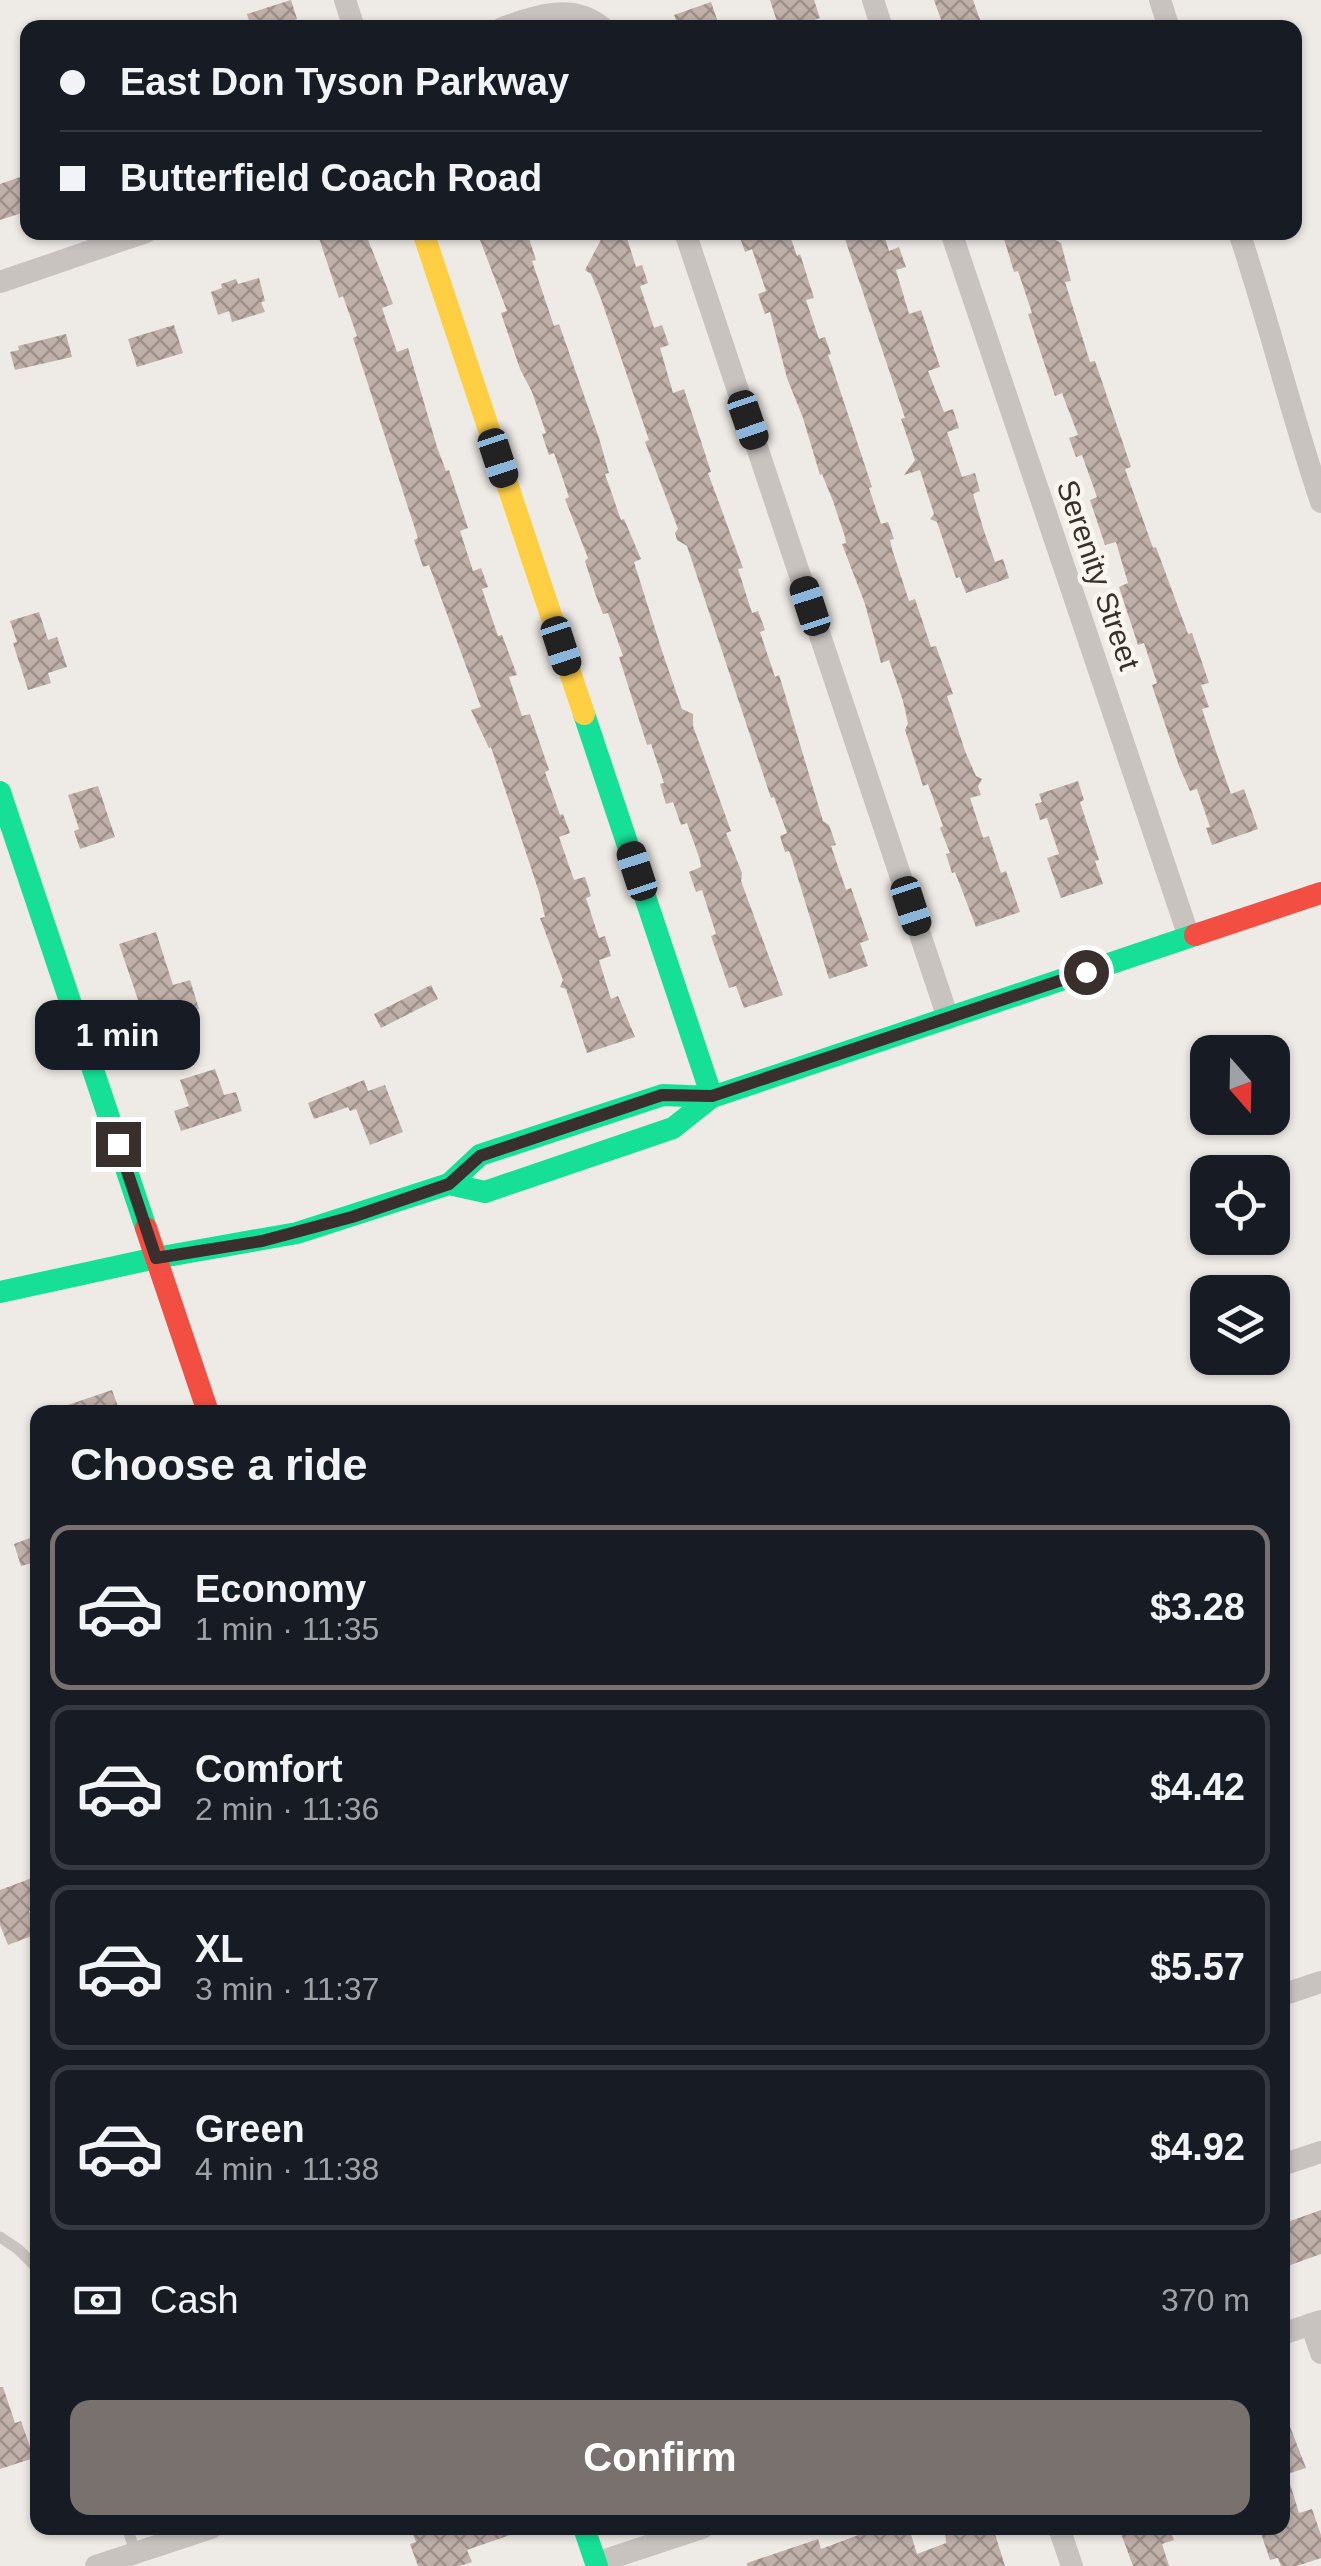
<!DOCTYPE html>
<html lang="en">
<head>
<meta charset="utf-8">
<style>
	:root { --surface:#171b24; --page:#242831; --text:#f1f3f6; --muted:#9ea1a6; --line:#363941; --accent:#78716e }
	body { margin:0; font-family:Arial,sans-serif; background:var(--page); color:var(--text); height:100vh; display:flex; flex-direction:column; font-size:38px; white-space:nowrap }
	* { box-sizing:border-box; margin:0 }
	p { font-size:32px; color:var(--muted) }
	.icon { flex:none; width:55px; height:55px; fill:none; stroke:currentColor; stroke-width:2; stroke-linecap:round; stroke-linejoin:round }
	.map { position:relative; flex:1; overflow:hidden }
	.details { position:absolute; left:30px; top:1405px; width:1260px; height:1130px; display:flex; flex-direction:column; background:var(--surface); border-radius:20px; box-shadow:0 2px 8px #0004 }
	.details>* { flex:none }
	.hud { position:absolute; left:20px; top:20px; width:1282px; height:220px; border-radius:20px; box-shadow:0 2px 8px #0004; display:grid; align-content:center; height:220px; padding:0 40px; background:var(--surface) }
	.needle { width:65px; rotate:160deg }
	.buttons { position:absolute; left:1190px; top:1035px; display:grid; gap:20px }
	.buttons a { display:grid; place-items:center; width:100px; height:100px; border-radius:20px; background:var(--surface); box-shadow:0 2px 8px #0004; font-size:50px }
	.end { position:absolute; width:45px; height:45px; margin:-22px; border:12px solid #39302d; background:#fff; box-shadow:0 0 0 5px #fff }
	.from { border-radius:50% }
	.bubble { position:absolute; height:70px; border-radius:20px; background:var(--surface); box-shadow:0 2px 8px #0004; font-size:32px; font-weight:700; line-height:70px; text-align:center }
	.car { position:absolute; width:30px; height:60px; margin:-30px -15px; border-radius:12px; box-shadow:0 0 8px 2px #0007; background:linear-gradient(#222 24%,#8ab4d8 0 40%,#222 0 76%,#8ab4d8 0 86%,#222 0) }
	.hud b { display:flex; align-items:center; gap:35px; height:95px; font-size:38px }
	.hud b+b { border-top:2px solid var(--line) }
	.hud i { width:25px; height:25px; background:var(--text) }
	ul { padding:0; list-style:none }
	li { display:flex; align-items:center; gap:30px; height:165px; margin:0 20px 15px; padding:0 20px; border:5px solid var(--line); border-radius:20px }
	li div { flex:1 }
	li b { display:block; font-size:38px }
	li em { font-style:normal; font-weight:700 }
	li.current { border-color:var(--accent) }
	li>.icon { width:90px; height:90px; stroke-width:1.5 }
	h2 { padding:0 40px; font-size:45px; line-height:120px }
	.pay { display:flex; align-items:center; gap:25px; height:110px; padding:0 40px; font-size:38px }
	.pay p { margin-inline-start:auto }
	.action { display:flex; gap:20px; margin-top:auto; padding:20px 40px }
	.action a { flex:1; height:115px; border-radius:20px; background:var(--accent); color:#fff; font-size:40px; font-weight:700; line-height:115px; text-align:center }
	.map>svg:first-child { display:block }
	.building { fill:url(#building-cross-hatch) }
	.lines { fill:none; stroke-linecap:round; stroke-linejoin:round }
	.lane { stroke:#c8c3bf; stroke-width:11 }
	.street { stroke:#c8c3bf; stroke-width:22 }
	.fast { stroke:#16e098; stroke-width:22 }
	.slow { stroke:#ffcf43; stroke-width:22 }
	.jam { stroke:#f24e42; stroke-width:22 }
	.route { stroke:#39302d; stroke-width:12 }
	.labels { text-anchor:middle; stroke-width:9; stroke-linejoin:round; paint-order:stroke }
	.street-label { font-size:30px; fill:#39302d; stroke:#f9f5ef }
</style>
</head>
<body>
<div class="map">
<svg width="1321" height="2566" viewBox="0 0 1321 2566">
	<defs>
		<pattern id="building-cross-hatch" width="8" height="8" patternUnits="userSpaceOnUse" patternTransform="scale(2.5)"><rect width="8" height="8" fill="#c0b0aa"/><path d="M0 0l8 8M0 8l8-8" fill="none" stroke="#9d908b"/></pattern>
	</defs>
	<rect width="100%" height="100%" fill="#eeeae6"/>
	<path class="building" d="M291 0 297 19 292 21 295 28H251L247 14Z
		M770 0H814L820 18 791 28H779Z
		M934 0H973L983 28H944Z
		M711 2 720 28H679L674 15Z
		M20 177 28 211 0 220V184Z
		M317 232H365L386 285 393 304 382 308 397 352 408 348 437 447 446 471 449 470 468 528 460 531 473 571 481 568 488 587 482 589 498 636 502 635 517 675 509 677 522 716 530 714 549 770 545 772 560 815 563 814 570 833 559 837 574 880 585 877 591 896 586 898 599 938 605 936 611 956 599 960 611 999 618 996 635 1037 587 1053 566 989 560 987 563 980 540 918 545 917 539 892 491 747 489 748 471 710 481 707 429 565 423 567 414 540 418 538 353 338 357 336 343 296 339 298Z
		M477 232H527L536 260 532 261 554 326 559 324 599 438 609 473 605 474 621 520 624 519 641 559 634 562 662 651 682 709 693 714V726L731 831 726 833 742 873 741 881 783 995 744 1008 736 986 729 988 711 936 716 934 702 890 696 892 689 872 701 867 700 860 687 823 681 825 673 802 666 804 660 784 664 783 651 744 647 745 619 657 623 656 608 613 603 614 596 596 585 561 588 558 565 499 569 497 554 453 549 455 542 434 546 433 532 392 520 369 501 313 507 311Z
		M605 232H625L636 267 642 265 648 283 640 286 654 328 662 325 669 345 660 348 673 393 684 389 711 472 708 473 743 568 738 569 752 613 758 611 765 630 760 632 775 677 779 675 784 691 823 821 829 825 836 845 831 846 846 890 851 888 869 940 860 943 868 966 829 979 792 859 789 851 785 852 780 836 787 833 774 797 771 798 687 546 677 540 675 533 678 529 645 442 649 440 601 299 591 274 585 270Z
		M738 232H792L790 236 797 256 800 254 814 298 806 300 819 339 825 337 831 354 828 355 831 363 872 487 869 488 881 524 888 522 894 539 890 540 892 549 909 601 915 599 931 647 936 646 953 694 947 696 965 751 976 776 982 779 978 786 981 795 970 798 983 838 989 836 1001 873 1006 871 1020 912 976 927 955 872 952 873 946 854 950 853 940 828 943 826 928 784 923 786 905 730 908 723 903 701 889 660 881 663 865 604 842 544 846 543 845 537 833 501 822 474 820 475 803 418 787 378 770 312 765 314 758 294 766 291 752 249 745 252Z
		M855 232H883L889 251 899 247 906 267 896 270 909 314 921 310 940 367 928 371 944 412 953 409 959 428 947 432 962 477 975 473 980 491 973 494 984 531 995 562 1003 559 1009 578 966 593 960 577 956 578 937 522 930 519 934 514 920 470 904 475 915 460 901 419 905 418 844 236Z
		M1002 232H1041L1061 243 1071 281 1065 282 1090 362 1095 361 1131 467 1125 469 1153 548 1156 547 1188 634 1192 633 1209 683 1201 685 1209 707 1202 709 1218 757 1231 794 1244 789 1258 829 1212 845 1206 828 1210 827 1197 789 1190 791 1179 766 1152 685 1157 683 1144 643 1138 645 1119 587 1128 583 1116 542 1105 545 1090 500 1097 497 1082 455 1076 457 1069 438 1078 435 1062 393 1055 396 1028 314 1032 313 1018 271 1014 272Z
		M259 278 265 301 261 302 265 312 232 322 229 311 218 315 211 292 222 288 221 284 236 279 238 284Z
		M174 325 183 353 137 367 128 339Z
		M66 334 72 357 15 370 10 352 19 350 18 346Z
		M39 612 48 640 57 637 67 667 48 673 51 683 28 690 13 643 17 642 10 621Z
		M1078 781 1084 800 1080 802 1099 860 1095 861 1103 884 1061 898 1047 858 1059 854 1047 818 1040 820 1035 804 1042 802 1039 794Z
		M98 786 115 837 80 849 74 831 79 829 68 795Z
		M156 932 173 985 190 980 199 1009 147 1026 119 944Z
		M431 985 438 999 381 1028 374 1014Z
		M215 1069 224 1095 236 1092 242 1111 181 1131 174 1111 189 1106 180 1080Z
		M364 1080 368 1091 385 1085 403 1132 370 1145 356 1109 350 1111 348 1107 314 1119 308 1103Z
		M112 1390 120 1412H53V1410Z
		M38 1535V1561L21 1566 14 1544Z
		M32 1878 38 1893V1908L29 1911 37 1934 8 1945 0 1925V1890Z
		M1321 2210V2254L1282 2268V2224Z
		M0 2387H3L15 2423 21 2421 34 2458 0 2469Z
		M1284 2411 1306 2468 1287 2474 1299 2513 1312 2509 1321 2535V2558L1297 2566H1281L1278 2558 1270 2560 1261 2533 1269 2531 1268 2528H1282Z
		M423 2528H524V2530L467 2550 472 2562 460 2566H418L410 2544 416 2542 412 2532Z
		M859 2528H909L917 2554 946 2543 945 2528H993L1005 2566H747V2563L818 2539 821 2549 861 2534Z
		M1119 2528H1169L1174 2540 1162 2544 1169 2566H1133Z"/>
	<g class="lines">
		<path class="lane" d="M0 2237 18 2249 38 2269
			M127 2528 136 2553"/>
		<path class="street" d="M345 0 354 28
			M873 0 882 28
			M1160 0 1169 28
			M502 28C536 16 572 2 603 28
			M685 232 948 1018
			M951 232 1189 937
			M1239 232C1269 322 1291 413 1321 502
			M0 282 146 232
			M1282 1995 1321 1982
			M1282 2165 1321 2152
			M1311 2324 1321 2353
			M1282 2334 1321 2321
			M1059 2528 1072 2566
			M596 2563 702 2528
			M96 2566 211 2528"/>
		<path class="fast" d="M584 714 712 1097
			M0 792 146 1228
			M449 1184 485 1192 673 1128 712 1097 1195 935
			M0 1292 156 1258 297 1233 449 1184 480 1155 663 1095 712 1097
			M584 2528 597 2566"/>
		<path class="slow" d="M423 232 584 714"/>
		<path class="jam" d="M1195 935 1321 893
			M146 1228 208 1412"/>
	</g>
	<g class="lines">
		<path class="route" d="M118 1144 156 1258 262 1241 352 1217 449 1184 480 1156 662 1095 712 1096 1086 972"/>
	</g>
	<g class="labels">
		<g class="street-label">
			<text transform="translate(1098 575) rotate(71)" y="10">Serenity Street</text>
		</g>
	</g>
</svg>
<div class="buttons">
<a><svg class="needle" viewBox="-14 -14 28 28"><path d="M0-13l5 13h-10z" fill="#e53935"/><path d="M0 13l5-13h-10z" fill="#9ea1a6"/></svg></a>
<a><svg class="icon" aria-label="locate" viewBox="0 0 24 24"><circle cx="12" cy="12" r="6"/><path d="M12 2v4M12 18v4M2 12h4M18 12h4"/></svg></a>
<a><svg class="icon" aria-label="layers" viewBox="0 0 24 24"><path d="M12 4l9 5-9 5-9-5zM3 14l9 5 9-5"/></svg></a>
</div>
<i class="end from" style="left:1086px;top:972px"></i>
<i class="end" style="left:118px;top:1144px"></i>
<div class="bubble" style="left:35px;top:1000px;width:165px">1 min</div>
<i class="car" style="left:748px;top:420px;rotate:161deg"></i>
<i class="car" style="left:498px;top:458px;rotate:162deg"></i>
<i class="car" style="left:810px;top:606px;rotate:342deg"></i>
<i class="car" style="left:561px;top:646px;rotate:162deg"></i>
<i class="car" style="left:637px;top:871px;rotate:342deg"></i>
<i class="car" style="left:911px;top:906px;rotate:162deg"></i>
<div class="hud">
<b><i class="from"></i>East Don Tyson Parkway</b>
<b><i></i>Butterfield Coach Road</b>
</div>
<section class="details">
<h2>Choose a ride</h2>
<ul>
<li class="current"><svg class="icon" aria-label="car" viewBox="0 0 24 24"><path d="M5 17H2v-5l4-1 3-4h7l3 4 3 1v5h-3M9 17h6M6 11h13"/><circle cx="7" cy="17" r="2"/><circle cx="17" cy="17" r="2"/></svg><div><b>Economy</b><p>1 min · 11:35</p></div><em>$3.28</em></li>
<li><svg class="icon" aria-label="car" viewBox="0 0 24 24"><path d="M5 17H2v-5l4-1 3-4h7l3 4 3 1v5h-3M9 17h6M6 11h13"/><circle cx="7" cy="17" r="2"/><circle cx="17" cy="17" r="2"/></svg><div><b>Comfort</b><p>2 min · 11:36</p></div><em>$4.42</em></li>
<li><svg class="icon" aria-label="car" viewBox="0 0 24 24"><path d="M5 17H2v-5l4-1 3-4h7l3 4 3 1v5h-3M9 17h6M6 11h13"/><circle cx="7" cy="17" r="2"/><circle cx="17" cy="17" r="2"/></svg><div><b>XL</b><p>3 min · 11:37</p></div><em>$5.57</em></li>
<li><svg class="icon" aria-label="car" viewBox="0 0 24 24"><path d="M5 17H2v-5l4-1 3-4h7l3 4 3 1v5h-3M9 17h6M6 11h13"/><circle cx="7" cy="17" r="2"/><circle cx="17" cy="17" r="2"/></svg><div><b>Green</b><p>4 min · 11:38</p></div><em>$4.92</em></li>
</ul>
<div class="pay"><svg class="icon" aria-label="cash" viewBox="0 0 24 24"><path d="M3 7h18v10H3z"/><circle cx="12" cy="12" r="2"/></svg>Cash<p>370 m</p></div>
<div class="action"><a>Confirm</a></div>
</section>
</div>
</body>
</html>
